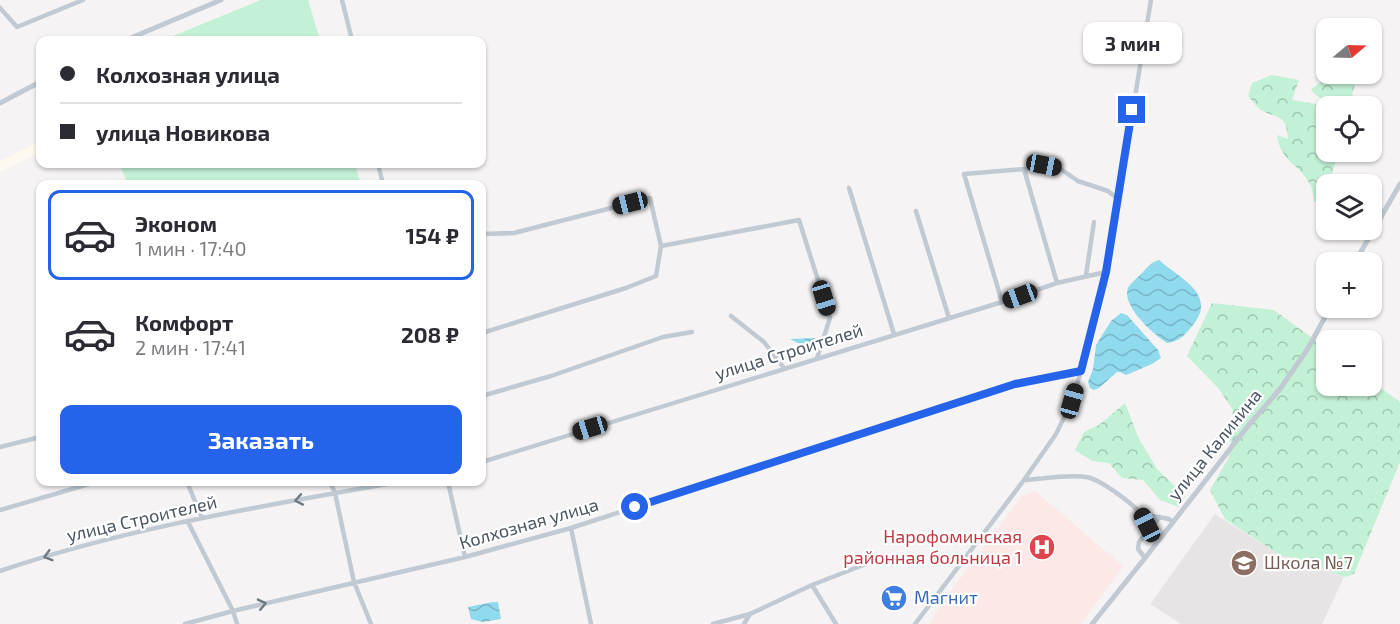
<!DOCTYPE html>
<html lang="ru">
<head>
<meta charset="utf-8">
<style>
	:root { --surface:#fff; --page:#f7f7f7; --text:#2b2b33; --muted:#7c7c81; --line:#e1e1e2; --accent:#2563eb }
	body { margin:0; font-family:"Exo 2",sans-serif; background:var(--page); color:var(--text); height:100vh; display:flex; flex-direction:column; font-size:22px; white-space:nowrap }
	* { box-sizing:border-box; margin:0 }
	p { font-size:20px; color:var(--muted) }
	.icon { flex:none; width:33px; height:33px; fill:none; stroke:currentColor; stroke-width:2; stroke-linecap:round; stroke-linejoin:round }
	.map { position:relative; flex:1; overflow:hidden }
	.side { position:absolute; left:36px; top:180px; width:450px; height:306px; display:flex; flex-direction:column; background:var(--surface); border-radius:12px; box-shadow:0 2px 4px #0004 }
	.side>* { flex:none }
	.hud { position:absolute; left:36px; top:36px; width:450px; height:132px; border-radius:12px; box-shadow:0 2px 4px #0004; display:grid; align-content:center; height:132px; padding:0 24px; background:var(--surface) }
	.needle { width:39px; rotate:71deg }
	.tools { position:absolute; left:1316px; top:18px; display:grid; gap:12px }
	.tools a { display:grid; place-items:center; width:66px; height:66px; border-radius:12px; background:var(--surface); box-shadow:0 2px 4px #0004; font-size:30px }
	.end { position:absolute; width:27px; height:27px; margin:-14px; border:8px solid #2563eb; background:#fff; box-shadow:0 0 0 3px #fff }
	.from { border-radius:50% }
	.bubble { position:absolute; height:42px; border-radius:12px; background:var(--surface); box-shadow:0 2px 4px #0004; font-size:20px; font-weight:700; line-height:42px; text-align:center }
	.car { position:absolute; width:18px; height:36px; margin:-18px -9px; border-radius:8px; box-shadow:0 0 4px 2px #0007; background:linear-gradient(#222 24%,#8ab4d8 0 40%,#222 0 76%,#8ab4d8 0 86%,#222 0) }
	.hud b { display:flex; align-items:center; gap:21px; height:57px; font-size:22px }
	.hud b+b { border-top:2px solid var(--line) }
	.hud i { width:15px; height:15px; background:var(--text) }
	ul { padding:10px 0 0; list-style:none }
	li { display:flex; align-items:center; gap:18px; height:90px; margin:0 12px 9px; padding:0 12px; border:3px solid transparent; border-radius:12px }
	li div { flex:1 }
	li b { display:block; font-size:22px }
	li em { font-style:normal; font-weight:700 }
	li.on { border-color:var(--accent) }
	li>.icon { width:54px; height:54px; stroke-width:1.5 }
	.primary-button { display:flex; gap:12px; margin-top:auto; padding:12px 24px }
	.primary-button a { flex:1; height:69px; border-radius:12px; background:var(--accent); color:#fff; font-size:24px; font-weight:700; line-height:69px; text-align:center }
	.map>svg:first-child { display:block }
	.commercial { fill:#fdf9ef }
	.education { fill:#e6e4e5 }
	.medical { fill:#fce8e6 }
	.green { fill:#c3f1d5 }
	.forest { fill:url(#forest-crowns) }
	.water { fill:url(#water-waves) }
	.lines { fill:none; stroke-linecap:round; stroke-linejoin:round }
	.minor { stroke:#c1cad2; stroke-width:4.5 }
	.tertiary { stroke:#c1cad2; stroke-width:5 }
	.oneway { stroke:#6e7983 }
	.route { stroke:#2563eb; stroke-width:8 }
	.labels { text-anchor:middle; stroke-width:4.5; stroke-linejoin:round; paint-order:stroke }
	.street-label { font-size:18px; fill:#4a5661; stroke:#fff }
	.health-label { font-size:18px; fill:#be3a42; stroke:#fff; text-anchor:end }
	.education-label { font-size:18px; fill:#785e54; stroke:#fff; text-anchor:start }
	.shop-label { font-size:18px; fill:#366cbe; stroke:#fff; text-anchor:start }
</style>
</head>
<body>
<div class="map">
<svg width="1400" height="624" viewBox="0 0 1400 624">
	<defs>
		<pattern id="forest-crowns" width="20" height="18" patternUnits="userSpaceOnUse" patternTransform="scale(1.5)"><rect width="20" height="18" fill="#c3f1d5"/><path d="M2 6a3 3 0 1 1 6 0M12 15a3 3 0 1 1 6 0" fill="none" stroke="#a0c6b0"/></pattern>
		<pattern id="water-waves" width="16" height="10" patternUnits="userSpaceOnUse" patternTransform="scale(1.5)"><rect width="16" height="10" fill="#90daee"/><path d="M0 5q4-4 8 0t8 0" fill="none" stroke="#78b4c4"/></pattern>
	</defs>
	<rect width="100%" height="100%" fill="#f5f3f3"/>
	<path class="commercial" d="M40 141V152L0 172V161Z"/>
	<path class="education" d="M1215 514 1281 556 1290 557 1326 569 1344 577 1322 624H1181L1150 604Z"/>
	<path class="medical" d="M1035 491 1123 566 1081 624H929L948 595 1022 496Z"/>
	<path class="green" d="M261 0H308L320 40H163Z
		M119 164H355L361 184H128Z"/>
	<path class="forest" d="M1272 75 1299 80 1292 100 1328 106H1326V152H1338L1329 184H1326L1325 199 1314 202C1313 196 1313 188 1309 183 1298 162 1281 163 1277 135L1288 139C1286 113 1279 120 1261 110 1256 107 1252 100 1248 96L1252 83Z
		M1347 80 1355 84 1352 95 1364 99V104C1347 111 1322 104 1311 90 1320 79 1333 80 1347 80Z
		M1212 303 1274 310 1326 348V386H1371V381L1400 402V462L1354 574 1344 577 1326 569 1290 557 1281 556 1225 519 1210 490 1229 457 1233 410 1219 389 1187 356Z
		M1125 403 1139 439 1157 469 1182 493 1186 495 1179 507 1160 500 1143 480 1122 478 1109 463 1092 461 1075 450 1084 432 1099 425Z"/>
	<path class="water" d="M1159 260C1179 278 1218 294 1193 325 1186 334 1179 342 1167 343 1154 335 1121 306 1128 288 1131 283 1137 278 1141 274 1147 268 1151 262 1159 260Z
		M1121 313 1127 315 1158 350 1161 358 1152 364 1126 375 1120 372H1117L1099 388 1094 390 1090 388 1088 382 1093 369 1096 345 1111 321Z
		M815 338 817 343 814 347H806L790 339Z
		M493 602H498L501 619 483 622 471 619 468 607Z"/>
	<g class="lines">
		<path class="minor" d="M342 0 352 40
			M0 8 17 27 83 0
			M378 164 383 184
			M1024 169 1057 283
			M849 188 894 334
			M916 211 949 318
			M482 234 514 233 650 198 661 246 656 276 626 288 482 333
			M661 246 799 220 830 318 817 358
			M1086 275 1094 222
			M1002 302 964 174 1024 169 1044 165 1059 168 1078 181 1108 191 1118 199
			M731 316 764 342 784 368
			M482 396 551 376 663 337 692 332
			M0 447 40 437
			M482 462 1002 302 1057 283 1106 272
			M1024 480 1056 434 1072 401 1081 371 1106 272 1151 0
			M187 482 202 518
			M330 482 335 493 354 582 371 624
			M448 482 465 557
			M0 510 96 482
			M1141 514 1169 519 1173 522
			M188 522 233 611 237 624
			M571 528 591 624
			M1147 532 1160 517
			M0 571C129 527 265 506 398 482
			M812 585 836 624
			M185 624 233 611 465 557 571 528 1015 384 1081 371
			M713 624 750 614 812 585 871 562
			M744 624 750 614
			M915 624 1024 480C1041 479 1069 474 1086 477 1100 479 1132 503 1141 514 1145 519 1147 526 1147 532L1139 542 1138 549 1145 558"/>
		<path class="tertiary" d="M126 40 221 0
			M0 103 40 82
			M1355 262 1400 184
			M1092 624 1145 558 1248 426 1280 389 1307 350 1330 308"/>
	</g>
	<defs><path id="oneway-chevron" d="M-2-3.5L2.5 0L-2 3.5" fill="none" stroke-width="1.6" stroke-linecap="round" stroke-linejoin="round" transform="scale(1.5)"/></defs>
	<g class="oneway">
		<use href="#oneway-chevron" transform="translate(299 500) rotate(169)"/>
		<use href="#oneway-chevron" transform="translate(48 556) rotate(164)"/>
		<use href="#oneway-chevron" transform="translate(262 604) rotate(-13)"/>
	</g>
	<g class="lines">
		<path class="route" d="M635 507 1015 384 1081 371 1106 272 1132 110"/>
	</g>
	<defs>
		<symbol id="hospital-disc" viewBox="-11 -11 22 22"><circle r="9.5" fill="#e0444e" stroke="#fff"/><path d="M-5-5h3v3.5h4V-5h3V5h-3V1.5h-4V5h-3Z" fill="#fff"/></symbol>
		<symbol id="school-disc" viewBox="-11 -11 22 22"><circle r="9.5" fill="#8d6e63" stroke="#fff"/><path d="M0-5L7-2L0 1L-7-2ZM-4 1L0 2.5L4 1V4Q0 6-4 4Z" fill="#fff"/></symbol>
		<symbol id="supermarket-disc" viewBox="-11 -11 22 22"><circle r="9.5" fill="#3f7fe0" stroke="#fff"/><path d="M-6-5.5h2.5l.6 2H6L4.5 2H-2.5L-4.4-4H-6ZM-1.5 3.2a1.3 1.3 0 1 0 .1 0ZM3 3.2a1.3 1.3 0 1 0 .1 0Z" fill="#fff"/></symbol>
	</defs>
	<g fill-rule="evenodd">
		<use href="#hospital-disc" x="1027" y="532" width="30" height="30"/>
		<use href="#school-disc" x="1229" y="548" width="30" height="30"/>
		<use href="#supermarket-disc" x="879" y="583" width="30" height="30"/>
	</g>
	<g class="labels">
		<g class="street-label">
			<text transform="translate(789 352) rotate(-17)" y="6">улица Строителей</text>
			<text transform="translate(1215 445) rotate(-51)" y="6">улица Калинина</text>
			<text transform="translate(142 519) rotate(-13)" y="6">улица Строителей</text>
			<text transform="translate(529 524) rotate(-16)" y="6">Колхозная улица</text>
		</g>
		<g class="health-label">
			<text x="1022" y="543">Нарофоминская<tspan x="1022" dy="21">районная больница 1</tspan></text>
		</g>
		<g class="education-label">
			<text x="1264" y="569">Школа №7</text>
		</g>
		<g class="shop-label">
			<text x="914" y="604">Магнит</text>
		</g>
	</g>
</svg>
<div class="tools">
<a><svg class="needle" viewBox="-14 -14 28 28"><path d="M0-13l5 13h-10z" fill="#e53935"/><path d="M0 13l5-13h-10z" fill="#7c7c81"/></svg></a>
<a><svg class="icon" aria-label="locate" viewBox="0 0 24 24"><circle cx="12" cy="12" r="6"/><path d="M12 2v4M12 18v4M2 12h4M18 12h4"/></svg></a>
<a><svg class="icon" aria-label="layers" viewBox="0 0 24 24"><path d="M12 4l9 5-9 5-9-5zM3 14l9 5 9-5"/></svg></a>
<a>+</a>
<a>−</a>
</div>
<i class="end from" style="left:635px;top:507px"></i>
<i class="end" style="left:1132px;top:110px"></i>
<div class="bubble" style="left:1083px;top:22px;width:99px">3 мин</div>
<i class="car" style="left:1044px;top:165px;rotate:101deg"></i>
<i class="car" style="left:630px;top:203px;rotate:256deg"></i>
<i class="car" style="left:1020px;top:296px;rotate:250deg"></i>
<i class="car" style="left:824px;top:298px;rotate:163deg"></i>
<i class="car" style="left:1072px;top:401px;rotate:16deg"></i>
<i class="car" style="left:590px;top:428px;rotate:253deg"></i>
<i class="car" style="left:1147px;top:525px;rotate:333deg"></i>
<div class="hud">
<b><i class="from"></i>Колхозная улица</b>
<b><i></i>улица Новикова</b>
</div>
<section class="side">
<ul>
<li class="on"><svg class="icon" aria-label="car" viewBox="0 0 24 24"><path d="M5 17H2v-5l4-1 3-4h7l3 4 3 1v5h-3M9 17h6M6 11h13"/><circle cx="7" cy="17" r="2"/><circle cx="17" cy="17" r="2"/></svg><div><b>Эконом</b><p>1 мин · 17:40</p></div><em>154 ₽</em></li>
<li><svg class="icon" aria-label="car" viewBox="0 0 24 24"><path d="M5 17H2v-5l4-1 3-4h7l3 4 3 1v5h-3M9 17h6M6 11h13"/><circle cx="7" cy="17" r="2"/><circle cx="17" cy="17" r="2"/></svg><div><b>Комфорт</b><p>2 мин · 17:41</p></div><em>208 ₽</em></li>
</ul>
<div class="primary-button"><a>Заказать</a></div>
</section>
</div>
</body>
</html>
